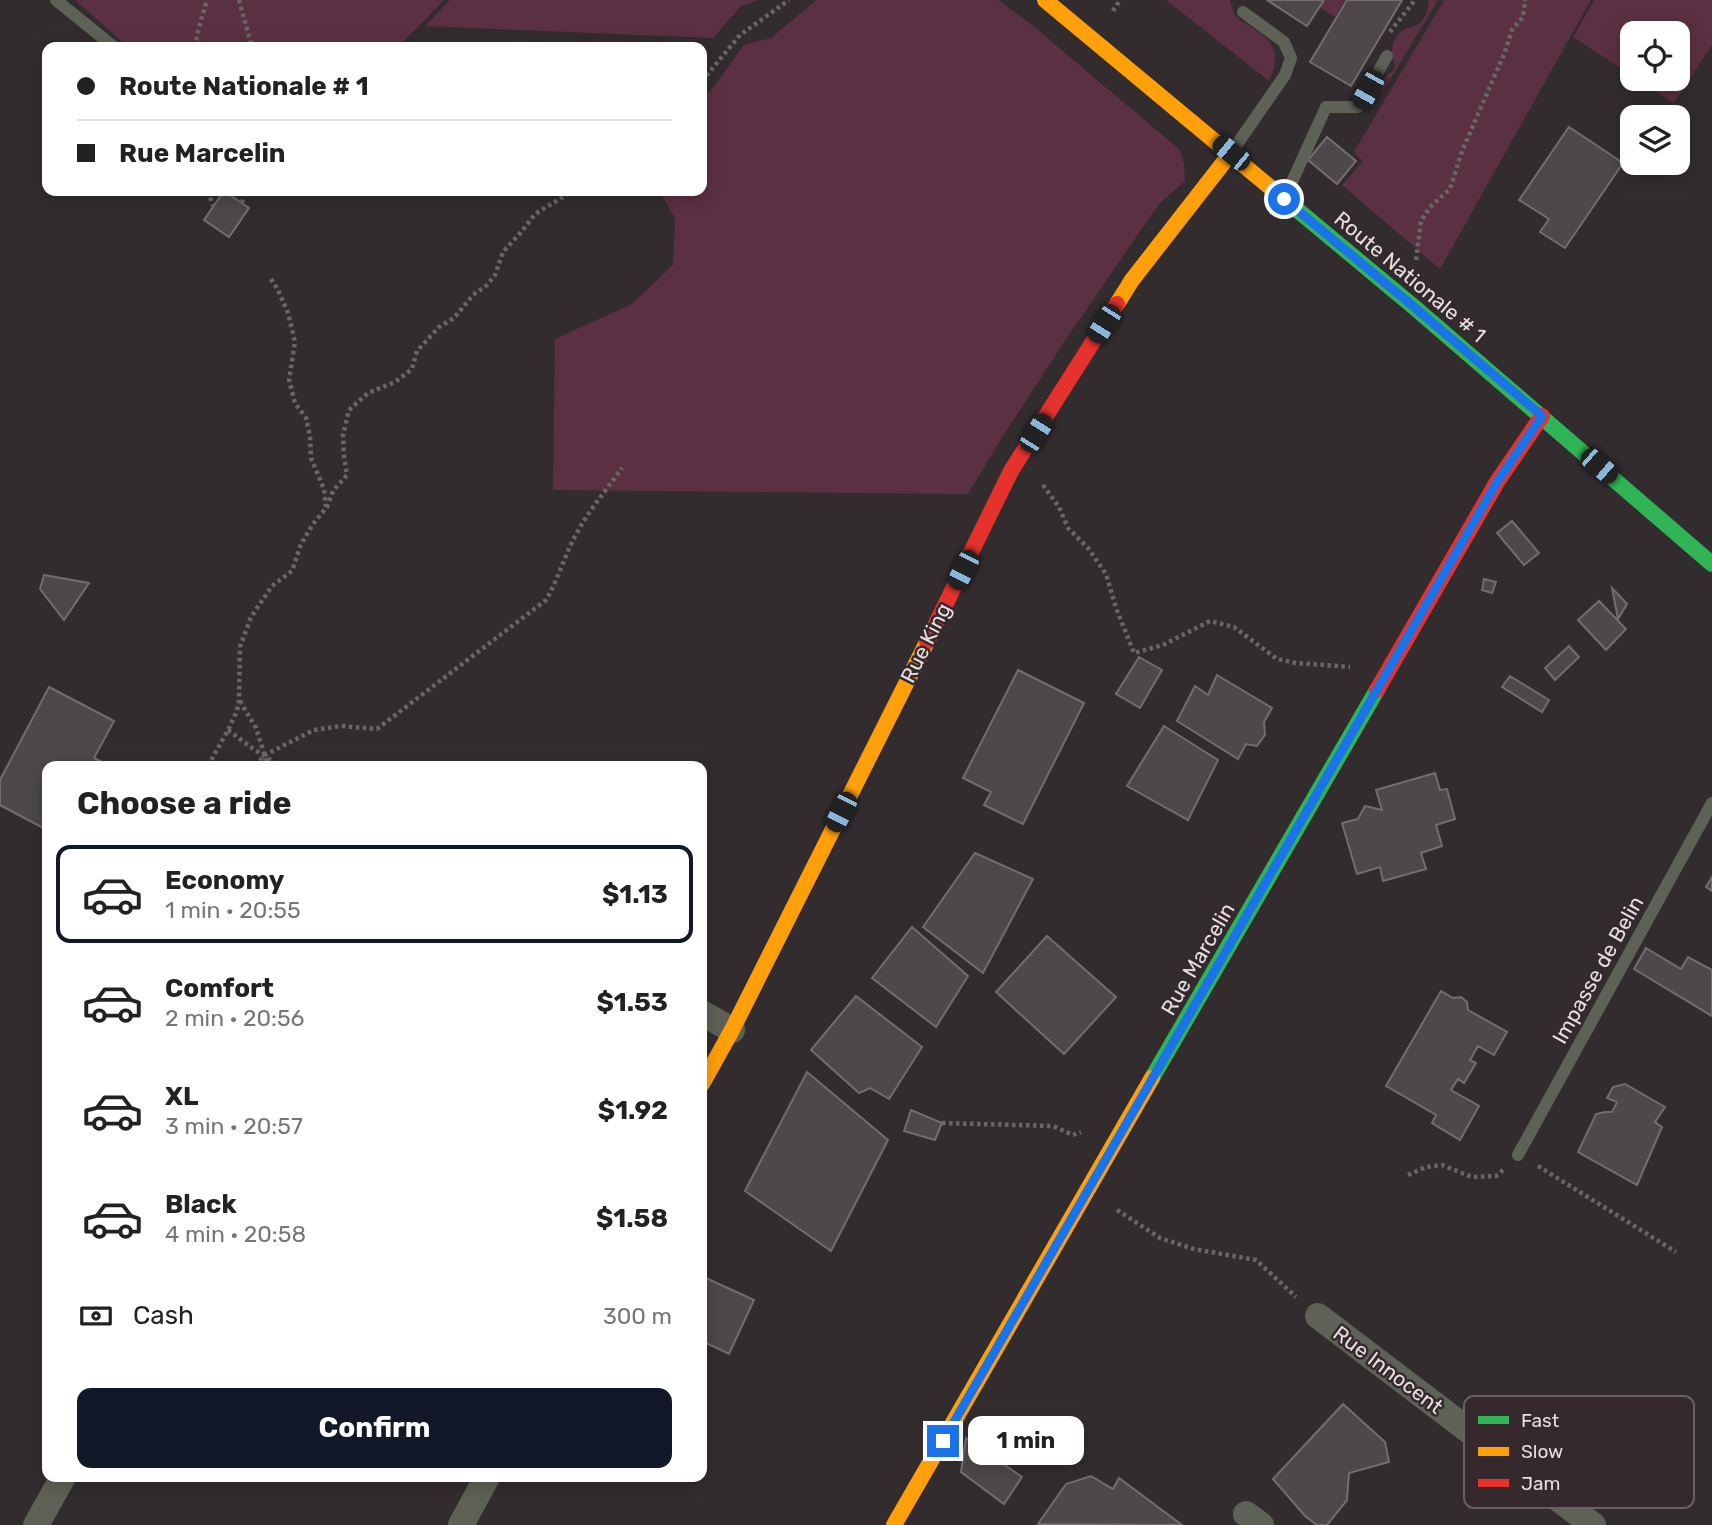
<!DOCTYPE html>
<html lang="en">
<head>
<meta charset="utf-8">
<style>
	:root { --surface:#fff; --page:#f2f2f2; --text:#222; --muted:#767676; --line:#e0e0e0; --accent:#111827 }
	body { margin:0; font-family:Rubik,sans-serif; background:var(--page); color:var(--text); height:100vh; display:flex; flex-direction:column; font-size:26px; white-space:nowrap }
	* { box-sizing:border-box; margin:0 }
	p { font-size:23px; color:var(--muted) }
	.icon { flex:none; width:38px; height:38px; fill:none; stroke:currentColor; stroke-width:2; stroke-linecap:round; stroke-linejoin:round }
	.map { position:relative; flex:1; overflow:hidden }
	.drawer { position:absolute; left:42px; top:761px; width:665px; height:721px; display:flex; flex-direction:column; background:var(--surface); border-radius:14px; box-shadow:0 4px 18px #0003 }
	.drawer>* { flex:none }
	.hud { position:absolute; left:42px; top:42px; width:665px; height:154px; border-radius:14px; box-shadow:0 4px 18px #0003; display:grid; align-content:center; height:154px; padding:0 35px; background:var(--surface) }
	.fabs { position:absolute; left:1620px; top:21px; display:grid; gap:14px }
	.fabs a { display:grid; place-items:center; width:70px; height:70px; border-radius:14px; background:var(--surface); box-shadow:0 4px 18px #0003; font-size:35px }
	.end { position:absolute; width:32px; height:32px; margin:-16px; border:9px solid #1a73e8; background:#fff; box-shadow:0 0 0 4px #fff }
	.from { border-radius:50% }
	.bubble { position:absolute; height:49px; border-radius:14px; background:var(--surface); box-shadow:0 4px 18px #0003; font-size:23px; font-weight:700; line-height:49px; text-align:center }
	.car { position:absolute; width:21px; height:42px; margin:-21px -10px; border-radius:9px; box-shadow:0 0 5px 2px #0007; background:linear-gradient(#222 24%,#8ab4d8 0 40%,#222 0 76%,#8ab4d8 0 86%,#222 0) }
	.hud b { display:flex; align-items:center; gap:24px; height:66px; font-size:26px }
	.hud b+b { border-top:2px solid var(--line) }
	.hud i { width:18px; height:18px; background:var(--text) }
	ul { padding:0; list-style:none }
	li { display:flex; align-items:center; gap:21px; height:98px; margin:0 14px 10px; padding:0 21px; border:4px solid transparent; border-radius:14px }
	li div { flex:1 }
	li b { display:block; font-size:26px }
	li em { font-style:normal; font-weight:700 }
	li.selected { border-color:var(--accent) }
	li>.icon { width:63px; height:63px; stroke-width:1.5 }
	h2 { padding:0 35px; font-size:32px; line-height:84px }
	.pay { display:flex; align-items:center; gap:18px; height:77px; padding:0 35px; font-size:26px }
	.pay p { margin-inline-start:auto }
	.primary-button { display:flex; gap:14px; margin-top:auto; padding:14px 35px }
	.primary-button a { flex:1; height:80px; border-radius:14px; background:var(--accent); color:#fff; font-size:28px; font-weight:700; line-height:80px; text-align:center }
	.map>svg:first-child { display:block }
	.green { fill:#5b3042 }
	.building { fill:#4d484a; stroke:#726d6f; stroke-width:2 }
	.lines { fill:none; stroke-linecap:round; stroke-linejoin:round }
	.path { stroke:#686860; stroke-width:4.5; stroke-dasharray:3.5 3.5; stroke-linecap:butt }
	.lane { stroke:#5e6155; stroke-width:12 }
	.street { stroke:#5e6155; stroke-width:26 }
	.fast { stroke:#30b455; stroke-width:16 }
	.slow { stroke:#ff9f0a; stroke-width:16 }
	.jam { stroke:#e5322d; stroke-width:16 }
	.route { stroke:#1a73e8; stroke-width:9 }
	.labels { text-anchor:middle; stroke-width:5; stroke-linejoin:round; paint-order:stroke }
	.street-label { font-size:21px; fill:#e6dee0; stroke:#35292e }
	.key { fill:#35292e; stroke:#6a5f63; stroke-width:2 }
	.key-label { font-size:19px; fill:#e6dee0 }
</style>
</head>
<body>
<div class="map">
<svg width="1712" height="1525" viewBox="0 0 1712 1525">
	<rect width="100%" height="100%" fill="#322c2f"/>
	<path class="green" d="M75 0H444L398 47H128Z
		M450 0H759L741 6 713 38 425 26Z
		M816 0H998L1032 25 1180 150 1184 164 1185 181 1159 204 1066 339 1003 436 968 494 553 490 555 339 632 304 673 265 675 218 659 191H702V99L711 90 744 45 771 38Z
		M1166 0H1230L1235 16C1262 36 1287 42 1269 81Z
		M1324 0H1345L1335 17 1319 7Z
		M1429 0H1438L1382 93 1378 89 1386 75 1392 72 1395 65C1388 52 1393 36 1405 29 1411 26 1417 26 1421 22 1427 16 1428 8 1429 0Z
		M1444 0H1591L1440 269 1342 185 1363 161 1354 152Z
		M1594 0H1712V45L1674 103 1636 79H1678V33H1633V76L1573 37Z"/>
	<path class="building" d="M1267 0H1324L1307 26Z
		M1347 0H1402L1351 86 1310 62Z
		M1569 127 1623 163 1565 248 1540 232 1549 219 1519 200Z
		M1327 137 1356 161 1337 184 1308 160Z
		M224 191 249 208 229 237 204 220Z
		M1512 521 1539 553 1524 565 1497 533Z
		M44 575 89 583 64 620 40 589Z
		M1484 579 1496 582 1492 593 1482 590Z
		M1612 588 1627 604 1618 619Z
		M1599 601 1626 629 1606 650 1578 620Z
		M1569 646 1579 657 1555 680 1545 668Z
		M1139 657 1162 670 1140 708 1116 694Z
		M1018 670 1084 703 1023 824 984 805 991 792 963 778Z
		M1217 675 1272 708 1264 722 1265 735 1257 746 1246 744 1238 759 1177 721 1195 686 1208 695Z
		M1510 676 1549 700 1542 712 1502 687Z
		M49 687 114 721 94 758 110 766H47V830L0 805V780Z
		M1164 726 1218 760 1188 820 1127 786Z
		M1435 773 1440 790 1447 789 1455 819 1436 825 1442 846 1421 853 1426 869 1383 881 1380 867 1357 874 1342 823 1358 819 1365 806 1382 810 1376 790Z
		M975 853 1033 879 983 973 923 927Z
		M1712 877V891L1706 887Z
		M912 927 968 976 936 1027 872 978Z
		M1047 936 1116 997 1064 1054 996 992Z
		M1646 948 1681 969 1688 957 1712 970V1016L1634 969Z
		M1441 991 1453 998 1461 997 1467 1002 1468 1010 1507 1032 1494 1055 1478 1046 1470 1060 1476 1063 1464 1083 1458 1079 1451 1090 1479 1106 1460 1140 1432 1123 1436 1115 1386 1086Z
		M856 996 922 1047 889 1099 870 1088 859 1093 811 1050Z
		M807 1072 888 1140 831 1251 745 1191Z
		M1625 1084 1665 1107 1655 1122 1662 1127 1637 1185 1578 1152 1596 1114 1605 1112H1612L1617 1102 1607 1098 1613 1087Z
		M911 1110 942 1123 935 1140 904 1131Z
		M706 1278 754 1300 729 1354 702 1341V1288Z
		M1343 1404 1385 1442 1389 1462 1349 1473 1347 1500 1327 1525H1317L1305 1516 1273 1479Z
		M966 1438 1022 1477 1004 1504 961 1472Z
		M1091 1476 1113 1489 1119 1478 1182 1525 1038 1524 1066 1484Z"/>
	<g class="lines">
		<path class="path" d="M239 0 252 47
			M1113 11 1120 0
			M1390 32 1415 0
			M195 47 198 31 207 0
			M702 81 740 35 789 0
			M208 191 213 206
			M242 203 245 191
			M1416 260 1421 221 1430 207 1450 189 1462 151 1505 52 1512 30 1523 17 1525 0
			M271 279 278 290 288 313 295 342 289 380 295 403 306 418 310 436 311 458 324 489 326 507
			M1043 485 1059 507 1068 528 1088 548 1106 574 1116 608 1134 653 1163 645 1210 621 1234 627 1277 659 1296 663 1350 667
			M240 701 256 728 268 766
			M228 730 252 748 280 766
			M208 766 228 730 237 711 239 700 240 647 251 617 272 586 292 571 301 544 313 524 327 507 333 491 347 475 344 457 343 435 349 410 368 393 395 382 412 369 417 351 439 327 454 318 473 295 487 285 495 275 503 252 522 231 535 214 573 191
			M255 766 265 755 314 730 341 726 377 729 546 600C559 578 565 553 578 531 590 509 607 489 622 468
			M942 1123 1053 1126 1073 1135 1081 1132
			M1538 1166 1676 1252
			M1408 1175 1426 1167 1442 1165 1472 1177 1496 1176 1503 1170
			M1117 1210 1160 1238 1194 1249 1256 1260 1296 1297"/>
		<path class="lane" d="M56 0 114 47
			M1233 150 1285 75 1291 58 1284 42 1243 12
			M1286 195 1326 107H1358L1387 56
			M1518 1155 1712 803"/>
		<path class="street" d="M702 1013 732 1030
			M1318 1316 1593 1525
			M1246 1514 1261 1525
			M36 1525 63 1477
			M461 1525 487 1477"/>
		<path class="fast" d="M1283 198 1414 307 1712 564
			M1152 1078 1377 690"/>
		<path class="slow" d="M1045 0 1283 198
			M1117 304 1132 280 1231 153
			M702 1084 732 1030 927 642
			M894 1525 1152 1078"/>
		<path class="jam" d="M927 642 1011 471 1117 304
			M1377 690 1497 482 1542 416"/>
	</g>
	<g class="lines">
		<path class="route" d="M943 1441 1497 482 1542 416 1414 307 1284 199"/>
	</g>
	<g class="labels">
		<g class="street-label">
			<text transform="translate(1410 277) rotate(40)" y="7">Route Nationale # 1</text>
			<text transform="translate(926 643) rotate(-63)" y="7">Rue King</text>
			<text transform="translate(1198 959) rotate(-60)" y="7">Rue Marcelin</text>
			<text transform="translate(1598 970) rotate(-61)" y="7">Impasse de Belin</text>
			<text transform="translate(1388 1370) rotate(37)" y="7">Rue Innocent</text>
		</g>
	</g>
	<rect x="1464" y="1396" width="230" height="112" rx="10" class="key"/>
	<rect x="1478" y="1416" width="31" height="8" fill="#30b455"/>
	<rect x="1478" y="1447" width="31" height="9" fill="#ff9f0a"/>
	<rect x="1478" y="1479" width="31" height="8" fill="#e5322d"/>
	<g class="key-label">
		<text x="1521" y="1427">Fast</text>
		<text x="1521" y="1458">Slow</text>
		<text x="1521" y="1490">Jam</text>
	</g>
</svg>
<div class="fabs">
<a><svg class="icon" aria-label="locate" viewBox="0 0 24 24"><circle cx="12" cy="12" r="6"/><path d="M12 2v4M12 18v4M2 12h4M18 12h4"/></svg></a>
<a><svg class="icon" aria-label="layers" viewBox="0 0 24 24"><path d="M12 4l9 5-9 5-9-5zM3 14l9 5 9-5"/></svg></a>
</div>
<i class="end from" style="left:1284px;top:199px"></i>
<i class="end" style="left:943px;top:1441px"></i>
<div class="bubble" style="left:968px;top:1416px;width:116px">1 min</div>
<i class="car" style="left:1368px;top:90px;rotate:209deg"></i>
<i class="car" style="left:1231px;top:153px;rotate:309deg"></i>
<i class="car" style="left:1104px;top:324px;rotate:212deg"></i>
<i class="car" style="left:1036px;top:433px;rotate:32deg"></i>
<i class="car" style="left:1599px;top:466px;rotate:131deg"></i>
<i class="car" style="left:963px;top:570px;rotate:207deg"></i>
<i class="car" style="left:841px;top:812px;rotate:207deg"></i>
<div class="hud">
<b><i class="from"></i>Route Nationale # 1</b>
<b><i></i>Rue Marcelin</b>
</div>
<section class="drawer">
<h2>Choose a ride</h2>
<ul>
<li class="selected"><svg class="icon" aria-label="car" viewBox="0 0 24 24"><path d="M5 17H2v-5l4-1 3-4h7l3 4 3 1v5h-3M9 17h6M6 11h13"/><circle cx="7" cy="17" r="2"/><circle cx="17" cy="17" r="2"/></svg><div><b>Economy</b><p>1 min · 20:55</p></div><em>$1.13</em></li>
<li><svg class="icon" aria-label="car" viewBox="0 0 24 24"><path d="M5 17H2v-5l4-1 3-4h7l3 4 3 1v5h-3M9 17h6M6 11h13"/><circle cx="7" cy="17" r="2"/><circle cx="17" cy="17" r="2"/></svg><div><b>Comfort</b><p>2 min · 20:56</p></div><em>$1.53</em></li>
<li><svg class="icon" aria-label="car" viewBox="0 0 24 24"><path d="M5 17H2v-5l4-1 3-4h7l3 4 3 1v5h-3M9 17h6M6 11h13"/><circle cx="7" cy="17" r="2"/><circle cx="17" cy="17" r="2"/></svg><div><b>XL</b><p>3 min · 20:57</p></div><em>$1.92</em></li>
<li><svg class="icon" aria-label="car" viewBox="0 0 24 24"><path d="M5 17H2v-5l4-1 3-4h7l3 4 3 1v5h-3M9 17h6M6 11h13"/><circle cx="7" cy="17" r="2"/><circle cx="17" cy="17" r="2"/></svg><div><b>Black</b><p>4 min · 20:58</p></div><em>$1.58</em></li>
</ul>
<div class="pay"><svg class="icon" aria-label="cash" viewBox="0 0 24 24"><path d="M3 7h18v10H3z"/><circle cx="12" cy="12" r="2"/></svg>Cash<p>300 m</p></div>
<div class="primary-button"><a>Confirm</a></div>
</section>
</div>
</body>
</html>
